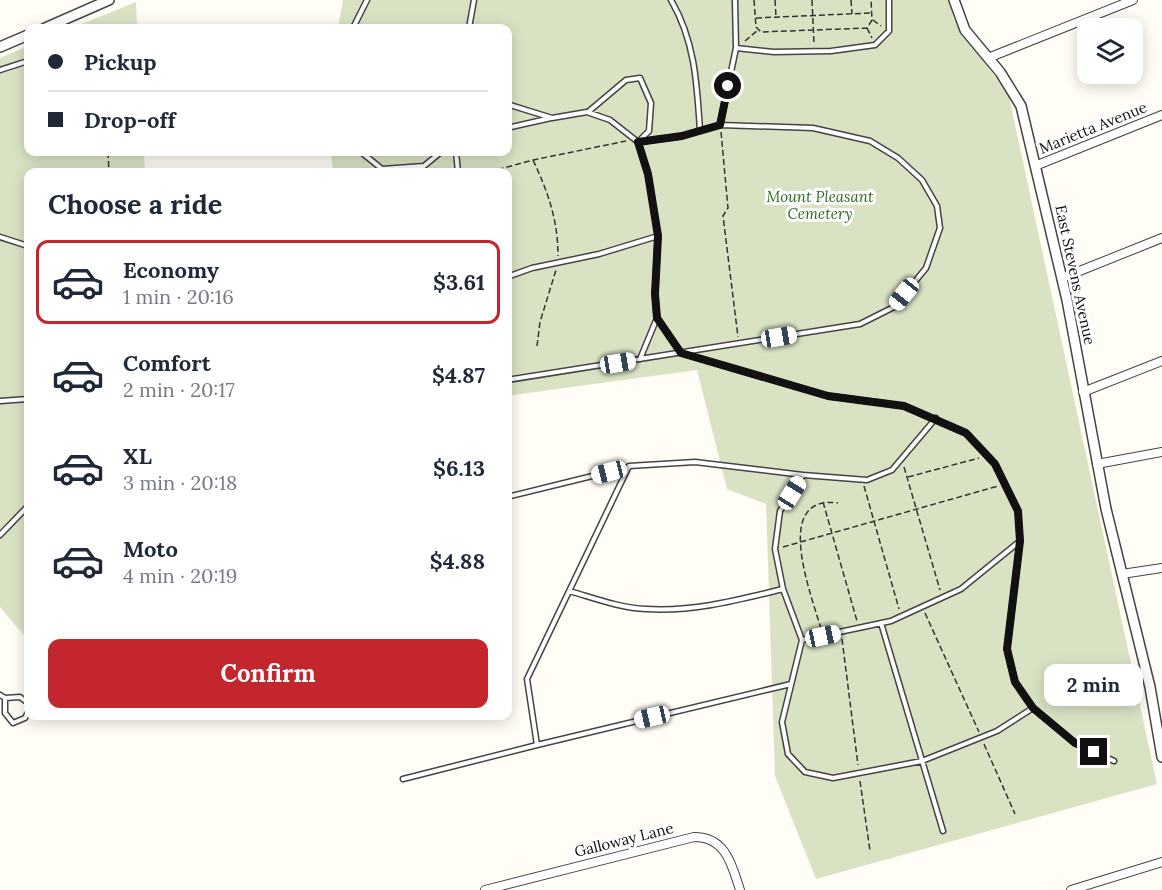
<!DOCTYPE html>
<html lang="en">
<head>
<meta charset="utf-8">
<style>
	:root { --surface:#fff; --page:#f6f6f7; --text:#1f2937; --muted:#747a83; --line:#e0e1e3; --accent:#c4262e }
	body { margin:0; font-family:Lora,serif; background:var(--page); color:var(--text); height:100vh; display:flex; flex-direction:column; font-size:22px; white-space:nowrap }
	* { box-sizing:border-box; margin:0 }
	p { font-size:20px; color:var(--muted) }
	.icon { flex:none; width:33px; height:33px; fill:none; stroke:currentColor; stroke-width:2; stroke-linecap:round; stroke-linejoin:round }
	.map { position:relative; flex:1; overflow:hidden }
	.sheet { position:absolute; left:24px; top:168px; width:488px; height:552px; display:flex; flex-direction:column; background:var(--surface); border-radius:12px; box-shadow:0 3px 15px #0003 }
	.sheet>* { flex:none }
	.top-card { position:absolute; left:24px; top:24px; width:488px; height:132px; border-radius:12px; box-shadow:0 3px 15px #0003; display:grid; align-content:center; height:132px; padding:0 24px; background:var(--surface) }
	.controls { position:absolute; left:1077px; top:18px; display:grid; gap:12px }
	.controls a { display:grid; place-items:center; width:66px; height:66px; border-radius:12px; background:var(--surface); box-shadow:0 3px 15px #0003; font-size:30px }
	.end { position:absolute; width:27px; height:27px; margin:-14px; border:8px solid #111; background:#fff; box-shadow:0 0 0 3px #fff }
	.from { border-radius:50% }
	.bubble { position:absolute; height:42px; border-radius:12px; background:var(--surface); box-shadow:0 3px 15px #0003; font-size:20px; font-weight:700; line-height:42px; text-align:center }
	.car { position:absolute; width:18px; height:36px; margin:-18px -9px; border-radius:8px; box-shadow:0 0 4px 2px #0007; background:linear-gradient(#fff 24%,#345 0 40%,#fff 0 76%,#345 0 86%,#fff 0) }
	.top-card b { display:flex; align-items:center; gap:21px; height:57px; font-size:22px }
	.top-card b+b { border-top:2px solid var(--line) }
	.top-card i { width:15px; height:15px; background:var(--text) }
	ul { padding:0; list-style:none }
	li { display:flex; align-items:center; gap:18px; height:84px; margin:0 12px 9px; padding:0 12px; border:3px solid transparent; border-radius:12px }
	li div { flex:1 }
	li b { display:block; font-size:22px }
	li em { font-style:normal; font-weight:700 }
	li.on { border-color:var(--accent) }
	li>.icon { width:54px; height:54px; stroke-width:1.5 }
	h2 { padding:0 24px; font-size:27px; line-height:72px }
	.action { display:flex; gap:12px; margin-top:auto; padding:12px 24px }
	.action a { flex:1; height:69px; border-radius:12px; background:var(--accent); color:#fff; font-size:24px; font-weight:700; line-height:69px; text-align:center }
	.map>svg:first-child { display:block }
	.cemetery { fill:#d9e3c4 }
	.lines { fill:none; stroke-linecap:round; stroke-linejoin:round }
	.service-casing { stroke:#444; stroke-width:7 }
	.minor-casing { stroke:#444; stroke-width:10 }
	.tertiary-casing { stroke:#444; stroke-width:12 }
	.path { stroke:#333; stroke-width:1.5; stroke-dasharray:6 3; stroke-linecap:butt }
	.service { stroke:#fff; stroke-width:4 }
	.minor { stroke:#fff; stroke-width:8 }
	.tertiary { stroke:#fff; stroke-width:9 }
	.route { stroke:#111; stroke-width:8 }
	.labels { text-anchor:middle; stroke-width:6; stroke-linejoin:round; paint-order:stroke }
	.street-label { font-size:15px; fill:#111; stroke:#fff }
	.park-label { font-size:15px; font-style:italic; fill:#2f6b1f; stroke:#fff }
</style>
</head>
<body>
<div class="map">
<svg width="1162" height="890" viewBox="0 0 1162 890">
	<rect width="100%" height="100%" fill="#fffdf5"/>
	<path class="cemetery" d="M343 0H950L954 19 1009 97 1157 784 816 879 775 776 766 504 727 489 697 370 507 396V172H333L331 152H507V28H338Z
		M136 2 137 28H72Z
		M28 46V152H144L145 172H28V640L0 607V58Z"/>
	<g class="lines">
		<defs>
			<path id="service" d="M671 0C695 41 697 84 700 131
				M353 28 367 0
				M469 28 474 0
				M736 48 774 52 831 51 875 45 889 31V0
				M0 70 28 61
				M507 104 552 118 587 112 610 120 638 142 648 174 658 236 655 294 657 318 681 353 828 396 904 406 966 433 995 464 1018 511 1020 541 1007 649 1015 682 1033 708 1075 743 1114 761
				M720 125 736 48 735 0
				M507 128 551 118
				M361 152 382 169 424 166 441 152
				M456 152 458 172
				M0 237 28 246
				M507 277 532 268 599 254 658 236
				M640 359 657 318
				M507 380 860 324 894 307 926 268 940 228 937 206 922 180 898 158 870 141 813 128 720 125 682 136 638 142 649 131 651 103 640 78 626 80 588 112
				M0 401 28 399
				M936 418 892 470 867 480 803 475 780 511 775 549 783 589 802 640 782 722 788 754 805 772 833 778 922 761 997 731 1033 708
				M507 497 629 467
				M0 535 28 506
				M569 591C594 598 620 608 646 609 693 612 738 600 783 589
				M881 623 943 831
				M802 640 891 621 961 589 1020 541
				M791 684 537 745 527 679 629 466 695 462 803 475
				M0 695 5 698 20 697 28 703
				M5 698V713L13 723 25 718 28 712
				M403 779 537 745"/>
			<path id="minor" d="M988 58 1133 0
				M1035 166 1162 115
				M1062 278 1162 238
				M1083 392 1162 361
				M1097 464 1162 452
				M1122 574 1162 568
				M485 890 694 837C726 837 732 865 740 890
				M1071 890 1162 862"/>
			<path id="tertiary" d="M954 0 965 30 1000 72 1021 106 1067 300 1106 509 1150 687 1162 757
				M45 28 109 0
				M0 47 28 35"/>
		</defs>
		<use href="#service" class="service-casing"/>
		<use href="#minor" class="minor-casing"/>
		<use href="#tertiary" class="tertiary-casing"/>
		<path class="path" d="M754 0 756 27 761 32 867 28 872 20 871 0
			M775 0 776 17
			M812 0 814 44
			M851 0 852 14
			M756 18 871 13
			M873 20 881 26
			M867 28 872 38
			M745 41 758 30
			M721 132 728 208 723 216 738 337
			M108 152 109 172
			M533 160C548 192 558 220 558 256
			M489 172 533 160 626 141
			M537 346 540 322 556 270
			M904 467 940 590
			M908 477 979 458
			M864 486 899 609
			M823 502 857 621
			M783 547 998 486
			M925 613 979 732
			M821 629C812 596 771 494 838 503
			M842 639 858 765
			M984 744 1015 814
			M860 781 870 851"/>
		<use href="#service" class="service"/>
		<use href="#minor" class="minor"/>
		<use href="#tertiary" class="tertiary"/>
	</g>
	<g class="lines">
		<path class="route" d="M728 86 720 125 682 136 638 142 648 174 658 236 655 294 657 318 681 353 828 396 904 406 966 433 995 464 1018 511 1020 541 1007 649 1015 682 1033 708 1075 743 1094 752"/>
	</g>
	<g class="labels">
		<g class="street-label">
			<text transform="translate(1093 128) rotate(-22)" y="5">Marietta Avenue</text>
			<text transform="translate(1075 275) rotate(78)" y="5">East Stevens Avenue</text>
			<text transform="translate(624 840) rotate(-14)" y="5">Galloway Lane</text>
		</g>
		<g class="park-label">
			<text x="820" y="202">Mount Pleasant<tspan x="820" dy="17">Cemetery</tspan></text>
		</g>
	</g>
</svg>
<div class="controls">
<a><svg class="icon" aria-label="layers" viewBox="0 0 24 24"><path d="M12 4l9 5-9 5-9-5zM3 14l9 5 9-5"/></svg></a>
</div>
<i class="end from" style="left:728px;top:86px"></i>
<i class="end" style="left:1094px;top:752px"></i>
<div class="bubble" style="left:1044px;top:664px;width:99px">2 min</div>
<i class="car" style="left:904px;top:294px;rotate:219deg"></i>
<i class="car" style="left:779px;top:337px;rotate:81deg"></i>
<i class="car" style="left:618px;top:363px;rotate:81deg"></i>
<i class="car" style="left:609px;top:472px;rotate:256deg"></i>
<i class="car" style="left:792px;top:493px;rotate:32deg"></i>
<i class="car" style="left:823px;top:636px;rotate:78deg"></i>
<i class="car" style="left:652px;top:717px;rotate:257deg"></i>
<div class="top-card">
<b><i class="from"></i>Pickup</b>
<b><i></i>Drop-off</b>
</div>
<section class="sheet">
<h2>Choose a ride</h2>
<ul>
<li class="on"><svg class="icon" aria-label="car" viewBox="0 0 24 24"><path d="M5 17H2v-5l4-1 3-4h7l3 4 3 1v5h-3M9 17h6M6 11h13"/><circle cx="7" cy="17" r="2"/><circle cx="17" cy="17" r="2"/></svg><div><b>Economy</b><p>1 min · 20:16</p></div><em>$3.61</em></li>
<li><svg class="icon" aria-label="car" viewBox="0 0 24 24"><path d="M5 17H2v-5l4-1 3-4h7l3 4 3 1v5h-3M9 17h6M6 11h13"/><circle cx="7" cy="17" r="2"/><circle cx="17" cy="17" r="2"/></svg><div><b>Comfort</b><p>2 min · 20:17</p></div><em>$4.87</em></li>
<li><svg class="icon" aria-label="car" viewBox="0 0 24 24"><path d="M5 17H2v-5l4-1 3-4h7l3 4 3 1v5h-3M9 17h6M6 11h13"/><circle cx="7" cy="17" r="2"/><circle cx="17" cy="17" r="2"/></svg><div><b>XL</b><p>3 min · 20:18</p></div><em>$6.13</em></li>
<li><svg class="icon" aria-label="car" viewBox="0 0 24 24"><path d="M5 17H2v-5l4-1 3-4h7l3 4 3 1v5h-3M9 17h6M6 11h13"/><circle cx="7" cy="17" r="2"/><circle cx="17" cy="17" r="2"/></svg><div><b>Moto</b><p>4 min · 20:19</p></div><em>$4.88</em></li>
</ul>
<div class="action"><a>Confirm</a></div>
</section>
</div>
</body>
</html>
